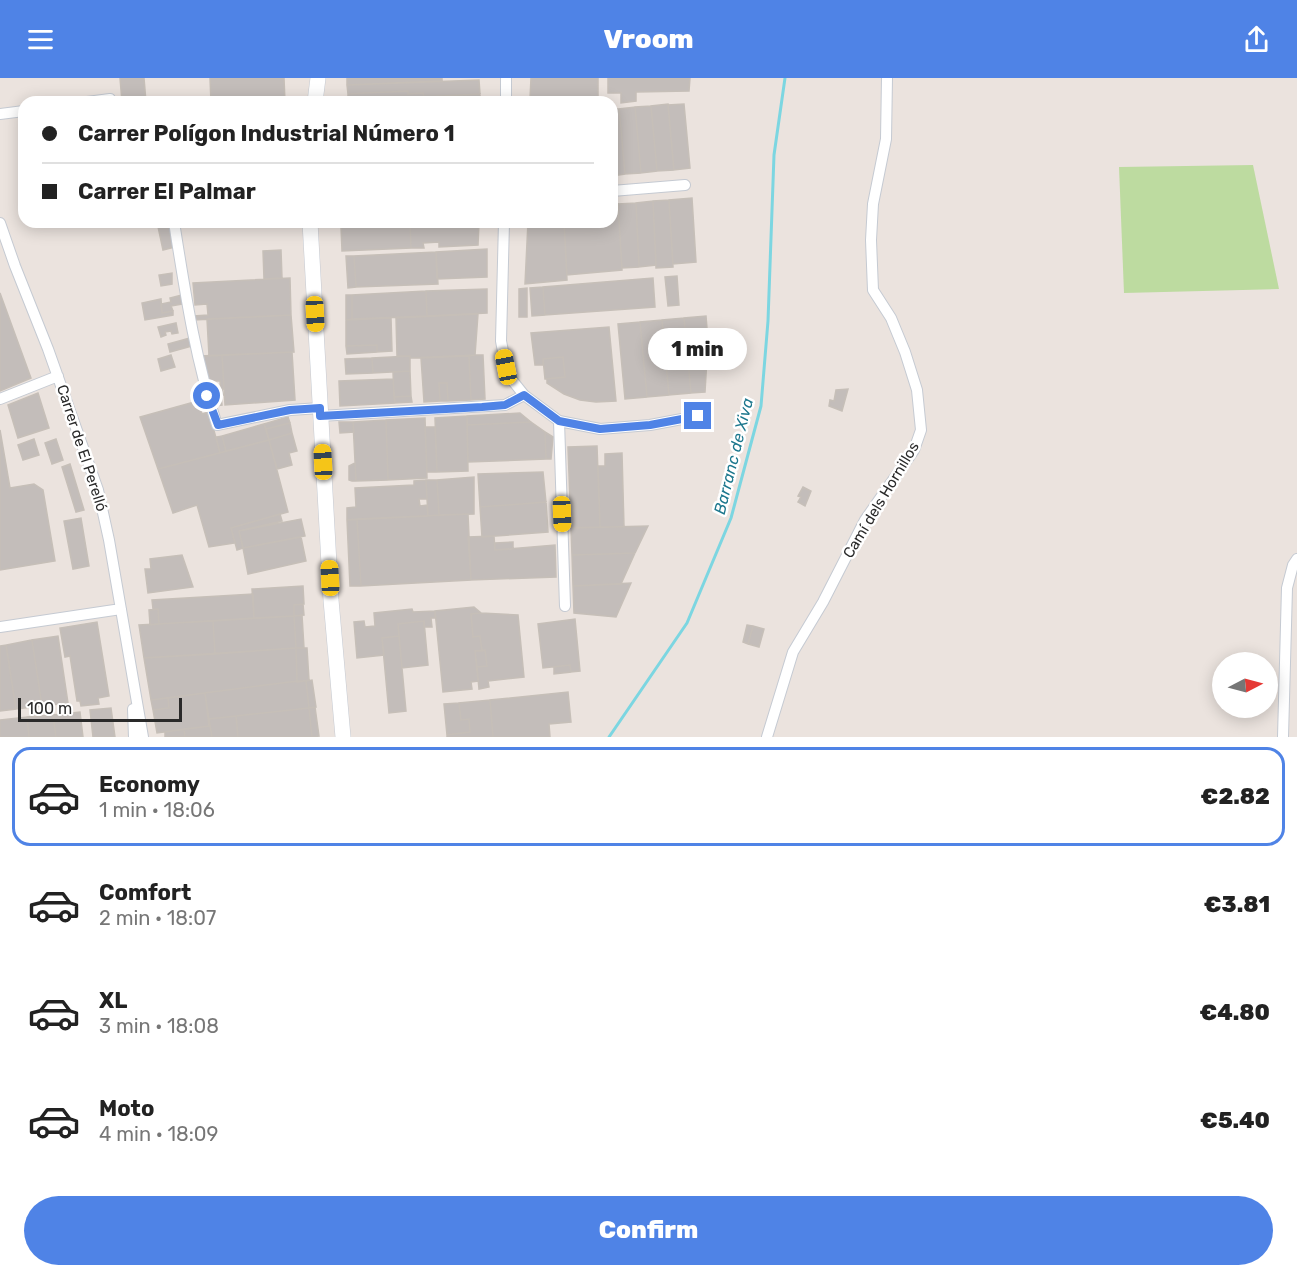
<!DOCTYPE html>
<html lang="en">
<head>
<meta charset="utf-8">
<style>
	:root { --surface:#fff; --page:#f6f6f6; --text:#222; --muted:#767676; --line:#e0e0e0; --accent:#4f83e6 }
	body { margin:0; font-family:Rubik,sans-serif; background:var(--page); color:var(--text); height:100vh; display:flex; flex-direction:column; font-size:22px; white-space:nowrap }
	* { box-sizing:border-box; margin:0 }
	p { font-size:20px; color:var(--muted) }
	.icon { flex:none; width:33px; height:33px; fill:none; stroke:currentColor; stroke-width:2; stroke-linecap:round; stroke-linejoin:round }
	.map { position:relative; height:659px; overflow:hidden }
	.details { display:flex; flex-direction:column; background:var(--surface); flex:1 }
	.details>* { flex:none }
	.top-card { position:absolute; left:18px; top:18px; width:600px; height:132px; border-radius:18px; box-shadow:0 3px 15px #0003; display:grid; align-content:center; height:132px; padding:0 24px; background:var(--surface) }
	.needle { width:39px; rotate:84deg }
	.controls { position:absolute; left:1212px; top:574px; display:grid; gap:12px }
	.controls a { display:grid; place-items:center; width:66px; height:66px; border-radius:50%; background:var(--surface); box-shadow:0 3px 15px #0003; font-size:30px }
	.scale { position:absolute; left:18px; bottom:15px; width:164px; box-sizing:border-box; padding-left:6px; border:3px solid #2a2a2a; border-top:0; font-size:16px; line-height:21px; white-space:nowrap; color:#2a2a2a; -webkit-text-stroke:4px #fff; paint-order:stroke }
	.end { position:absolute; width:27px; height:27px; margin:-14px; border:8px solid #4f83e6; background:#fff; box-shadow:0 0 0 3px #fff }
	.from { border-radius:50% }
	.bubble { position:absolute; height:42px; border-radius:21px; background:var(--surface); box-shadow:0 3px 15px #0003; font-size:20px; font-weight:800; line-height:42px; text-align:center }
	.car { position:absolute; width:18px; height:36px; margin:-18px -9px; border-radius:8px; box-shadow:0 0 4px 2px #0007; background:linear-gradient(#f5c518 24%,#345 0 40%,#f5c518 0 76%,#345 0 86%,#f5c518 0) }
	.top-card b { display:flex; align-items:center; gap:21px; height:57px; font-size:22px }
	.top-card b+b { border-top:2px solid var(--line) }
	.top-card i { width:15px; height:15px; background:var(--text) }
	ul { padding:10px 0 0; list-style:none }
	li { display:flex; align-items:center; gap:18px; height:99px; margin:0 12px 9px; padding:0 12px; border:3px solid transparent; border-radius:18px }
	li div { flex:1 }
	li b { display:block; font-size:22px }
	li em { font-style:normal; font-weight:800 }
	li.on { border-color:var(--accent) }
	li>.icon { width:54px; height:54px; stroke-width:1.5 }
	.button { display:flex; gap:12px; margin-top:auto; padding:12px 24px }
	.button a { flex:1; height:69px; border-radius:36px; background:var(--accent); color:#fff; font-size:24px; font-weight:800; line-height:69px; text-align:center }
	header { display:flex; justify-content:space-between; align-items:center; height:78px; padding:0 24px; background:var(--accent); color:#fff; font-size:27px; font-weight:800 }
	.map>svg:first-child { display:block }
	.green { fill:#bddba0 }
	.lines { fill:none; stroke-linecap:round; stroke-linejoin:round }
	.stream { stroke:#7cd6e1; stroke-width:3 }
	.building { fill:#c3bdba; stroke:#c6bfb8; stroke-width:1.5; fill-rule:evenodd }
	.street-casing { stroke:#c5cad2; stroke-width:12 }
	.secondary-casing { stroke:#c5cad2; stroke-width:16 }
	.street { stroke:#fff; stroke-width:10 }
	.secondary { stroke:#fff; stroke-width:15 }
	.route { stroke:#4f83e6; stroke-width:8 }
	.labels { text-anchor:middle; stroke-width:5; stroke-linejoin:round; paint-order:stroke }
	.street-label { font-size:15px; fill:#2a2a2a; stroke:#fff }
	.water-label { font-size:16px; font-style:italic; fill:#1c778d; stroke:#fff }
</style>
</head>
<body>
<header><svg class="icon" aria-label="menu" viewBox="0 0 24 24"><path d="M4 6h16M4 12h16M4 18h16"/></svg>Vroom<svg class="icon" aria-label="share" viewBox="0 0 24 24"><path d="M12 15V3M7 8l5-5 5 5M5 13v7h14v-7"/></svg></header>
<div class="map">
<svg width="1297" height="659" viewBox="0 0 1297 659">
	<rect width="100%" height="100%" fill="#ebe3de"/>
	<path class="green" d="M1253 87 1279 211 1124 215 1119 89Z"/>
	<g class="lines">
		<path class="stream" d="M609 659 687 545 731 440 761 328 768 243 774 77 785 0"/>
	</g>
	<path class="building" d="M120 0H144L146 24H122Z
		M210 0H284L285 24H211Z
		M347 0H442V3L347 7Z
		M531 0H598V21H530Z
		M608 0H690L689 13 636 14V23L621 25V15H608Z
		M479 2 480 16 424 19 423 15 408 16V13L348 16 347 7Z
		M408 13V16L423 15 424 19 480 16V24H348V16Z
		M668 26 674 92 657 93 651 28Z
		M684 26 690 90 674 92 668 27Z
		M651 28 657 93 641 95 635 29Z
		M635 29 641 95 625 96 619 31Z
		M612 31H619L625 96 612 98Z
		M692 120 696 184 673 186 669 122Z
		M669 122 673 189 656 190 653 123Z
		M653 123 656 187 639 189 636 125Z
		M636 125 639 189 622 190 618 126Z
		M618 126 622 192 567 197 564 144H612V127Z
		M157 144H170L175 169 163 172Z
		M339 144H406V146L339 149Z
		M410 144H479L478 167 439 169V164L423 165 424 170H411Z
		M528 144H564L567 202 525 206Z
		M410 145 411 170 342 173 341 149Z
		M487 171V199L437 201 436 174Z
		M281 172 282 200 264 201 263 173Z
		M436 174 438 206 356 209 354 178Z
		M346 178H354L356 209 348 210Z
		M172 195V206L161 208 159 197Z
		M677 198 679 227 668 228 665 199Z
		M290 200 291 237 194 242V238L208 237 207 226 195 227 193 205Z
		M653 200 655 229 545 237 543 209Z
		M543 209 545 237 532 238 530 210Z
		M527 210V239H519V211Z
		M487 211V235L427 238 426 213Z
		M426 213 427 238 352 241V217Z
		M0 215 31 300 0 313Z
		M182 217 183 226 171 228 173 233 162 235 161 226 171 224 170 220Z
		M346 217H352V241L346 242Z
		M161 221 162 235 173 233V237L145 242 142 225Z
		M478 236 475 277 410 280V278H397L396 240Z
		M291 237 294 274 209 278 207 241Z
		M706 238 708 263 705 314 691 315 684 240Z
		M391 240 392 273 377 274V267L346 268V242Z
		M684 240 691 315 669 317 662 242Z
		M662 242 669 317 647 319 640 244Z
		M640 244 647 319 625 321 618 246Z
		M176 245 178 255 172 256 171 253 165 254 166 257 161 259 158 249Z
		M609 249 616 323 596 324 580 322 564 316 547 305V301L565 299 563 279 543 281V287H535L531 255Z
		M190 260 192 268 170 274 168 266Z
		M377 267V274L347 276 346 268Z
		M292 274 295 322 225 327 222 277Z
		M171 277 175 289 161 293 158 281Z
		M222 277 224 311H222L223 317H221L222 327 215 328 211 320 201 278ZM212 303H220L221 317H211Z
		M475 277H483L485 321 471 322 469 278Z
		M410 278V293L373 295 372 280Z
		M469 278 471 322 448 323 447 305H439L440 323 424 324 421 280Z
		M563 279 565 299 545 301 543 281Z
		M372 280 373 295 346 296 345 281Z
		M410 293 411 318 394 319 393 294Z
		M393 301 395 325 340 328 339 303Z
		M439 305H447L448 323H440Z
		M848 311 842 333 829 328 830 322 834 323 836 312Z
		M38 315 49 350 18 360 8 327Z
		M411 318 412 324 395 325 394 319Z
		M198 323 202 336 209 334 220 375 158 391 140 339Z
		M520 335 531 344 467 347V338Z
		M467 338 468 393 437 394 435 340Z
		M288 339 290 345 266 351 264 346Z
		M425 340 427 400 388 402 386 342Z
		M386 342 388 402 356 403 353 344Z
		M339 344H353L354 354 340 355Z
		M531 344 545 354 546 381 468 384 467 347Z
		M290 345 292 355 269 362 266 351Z
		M264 346 269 362 226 373 222 358Z
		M425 349H435L437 394H427Z
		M0 352 10 410 34 406 43 412 55 483 0 492Z
		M545 354 553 359 551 381H546Z
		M292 355 297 373 289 375 292 387 277 391 269 362Z
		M222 358 226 373 220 375 216 359Z
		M34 361 39 377 23 382 18 367Z
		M56 361 63 382 52 386 45 365Z
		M269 362 288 434 231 450 235 465 209 469 197 427 173 435 158 391Z
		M597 368 600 449 571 450 568 369Z
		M622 375 624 449H600L598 388H605V376Z
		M355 385 356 403H352L349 402V388Z
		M70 386 84 432 76 434 62 389Z
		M543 394 546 424 480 429 478 396Z
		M474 399V436L439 437 437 402Z
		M426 402 427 421H419L420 428 427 427 428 438 347 442V430L356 429 355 410 414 407V403Z
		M426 402H437L439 437 428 438Z
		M803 409 811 413 805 428 798 424 801 419 798 418Z
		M546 424 548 454 482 459 480 429Z
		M280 436 282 443 239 453 243 470 237 472 231 450Z
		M468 436 471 502 361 508 357 441Z
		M81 440 89 488 73 491 64 443Z
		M301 441 305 458 243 470 239 453Z
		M357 441 361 508H350L347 442Z
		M648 448 635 475 572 477 571 450Z
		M494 458 495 472 555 467 556 499 471 502 468 459Z
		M301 459 306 483 248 496 243 470Z
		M513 464V471L495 472V465Z
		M635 475 621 506 573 508 572 477Z
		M182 477 193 509 148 515 145 491H151L150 481Z
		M631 505 616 539 574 535 573 508Z
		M303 508 304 526 294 527V538L254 540 252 511Z
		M253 516 254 540 159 546 158 531H153L152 522Z
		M303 526 304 537 294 538V527Z
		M474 529 481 535 471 536 473 559 480 558 482 573H475L478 603 471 604 472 611 443 614 435 533Z
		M158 531 159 546 150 547 149 532Z
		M412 531 413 534 435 533V540H431L432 549H424V543L398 546 399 558 382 560 384 577 357 580 354 544 364 543 365 549 375 548 374 535Z
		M481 535 518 537 524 599 488 603 489 609 479 611 477 589 487 588 485 572 482 573 480 558 473 559 471 536Z
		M302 537 304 570H296L294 538Z
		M294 538 296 570 215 576 213 543Z
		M575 541 580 593 571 594 570 587 543 590 538 546Z
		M213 543 215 576 144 580 139 547Z
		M424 543 428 587 402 590 398 546Z
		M97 544 109 618 98 620 99 626 81 628 80 623H77L70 578 65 579 60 550Z
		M747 547 753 548 748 566 743 564Z
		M753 548 764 551 759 569 748 566Z
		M58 558 68 625 42 628 32 562Z
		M399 558 406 633 389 635 382 560Z
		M32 562 42 628 16 631 6 567Z
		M6 567 16 631 0 633V568Z
		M296 570 297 603 151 622 144 580Z
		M296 570H307L309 602 297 604Z
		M485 572 487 588 477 589 475 573Z
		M570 587 571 594 554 596V589Z
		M312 602 316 629 309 630 306 603Z
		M297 603H306L309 630 209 641 205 615Z
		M568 614 571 644 549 646 550 659H493L490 622Z
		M205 615 209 648 157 655 153 632 169 630 168 620Z
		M168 620 169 630 153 632 151 622Z
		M490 622 493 659H447V657L470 654 469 641 461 642 459 625Z
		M459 625 461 642 469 641 470 654 447 657 444 626Z
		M315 629 319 658 312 659 309 630Z
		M111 630 115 659H93L90 632Z
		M309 630 312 659H238L236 638Z
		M80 634 83 659H56L53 637Z
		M53 637 56 659H29L27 639Z
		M236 638 238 659H212L209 641Z
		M27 639 29 659H0V642Z
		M210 648 212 659H185L184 651Z
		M184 651 185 659H165V654Z"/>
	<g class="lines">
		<defs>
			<path id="street" d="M87 24 110 21 111 24
				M506 24V0
				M0 36 24 33
				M612 113 685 107
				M174 144C185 213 195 281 217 347L290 332 320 330
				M504 144 501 263 506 289 512 302 524 317
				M0 145 15 188 48 271 98 412 109 462 143 659
				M0 321 58 298
				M320 338 505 327 524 317 559 343 600 351 650 347 698 338
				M559 343 565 528
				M0 549 121 531
				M133 631 134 659
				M767 659 793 574 823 524 865 442 914 372 921 352 917 312 905 274 891 240 873 212 871 162 873 126 886 61 887 0
				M1283 659 1287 510 1293 487 1297 481"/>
			<path id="secondary" d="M315 24 318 0
				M310 144 331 522 343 659"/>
		</defs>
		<use href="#street" class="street-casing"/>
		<use href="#secondary" class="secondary-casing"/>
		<use href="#street" class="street"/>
		<use href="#secondary" class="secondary"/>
	</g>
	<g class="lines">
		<path class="route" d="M207 318 218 347 290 332 320 330V338L482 329 505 327 524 317 559 343 600 351 650 347 698 338"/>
	</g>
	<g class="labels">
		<g class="street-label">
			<text transform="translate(82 370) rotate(72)" y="5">Carrer de El Perelló</text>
			<text transform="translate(881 422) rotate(-59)" y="5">Camí dels Hornillos</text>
		</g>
		<g class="water-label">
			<text transform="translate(733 378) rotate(-76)" y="6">Barranc de Xiva</text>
		</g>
	</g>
</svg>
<div class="controls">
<a><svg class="needle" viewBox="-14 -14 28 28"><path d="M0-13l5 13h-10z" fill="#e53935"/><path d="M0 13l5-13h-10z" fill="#767676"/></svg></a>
</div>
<div class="scale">100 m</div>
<i class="end from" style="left:207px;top:318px"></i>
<i class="end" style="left:698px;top:338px"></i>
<div class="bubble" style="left:648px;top:250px;width:99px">1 min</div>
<i class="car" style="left:315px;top:236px;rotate:177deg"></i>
<i class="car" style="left:506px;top:289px;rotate:349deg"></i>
<i class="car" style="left:323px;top:384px;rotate:357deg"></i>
<i class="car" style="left:562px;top:436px;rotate:178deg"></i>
<i class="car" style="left:330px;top:500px;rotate:357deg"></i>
<div class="top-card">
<b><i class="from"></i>Carrer Polígon Industrial Número 1</b>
<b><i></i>Carrer El Palmar</b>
</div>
</div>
<section class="details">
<ul>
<li class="on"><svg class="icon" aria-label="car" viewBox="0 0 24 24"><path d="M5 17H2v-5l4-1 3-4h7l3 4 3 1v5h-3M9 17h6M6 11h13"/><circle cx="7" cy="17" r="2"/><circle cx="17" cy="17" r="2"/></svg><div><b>Economy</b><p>1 min · 18:06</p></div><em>€2.82</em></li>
<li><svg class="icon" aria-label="car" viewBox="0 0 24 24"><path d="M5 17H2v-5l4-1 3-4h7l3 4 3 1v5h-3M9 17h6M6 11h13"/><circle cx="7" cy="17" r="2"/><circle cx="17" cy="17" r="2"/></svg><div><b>Comfort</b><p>2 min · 18:07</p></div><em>€3.81</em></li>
<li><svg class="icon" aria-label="car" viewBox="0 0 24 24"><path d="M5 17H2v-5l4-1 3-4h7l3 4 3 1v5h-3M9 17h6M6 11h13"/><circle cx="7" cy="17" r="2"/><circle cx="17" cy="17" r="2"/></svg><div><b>XL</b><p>3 min · 18:08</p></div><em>€4.80</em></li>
<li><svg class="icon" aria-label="car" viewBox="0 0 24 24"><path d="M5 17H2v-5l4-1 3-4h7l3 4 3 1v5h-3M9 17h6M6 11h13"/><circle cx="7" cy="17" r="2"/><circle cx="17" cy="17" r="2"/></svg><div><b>Moto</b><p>4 min · 18:09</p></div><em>€5.40</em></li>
</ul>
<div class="button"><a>Confirm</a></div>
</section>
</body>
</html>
